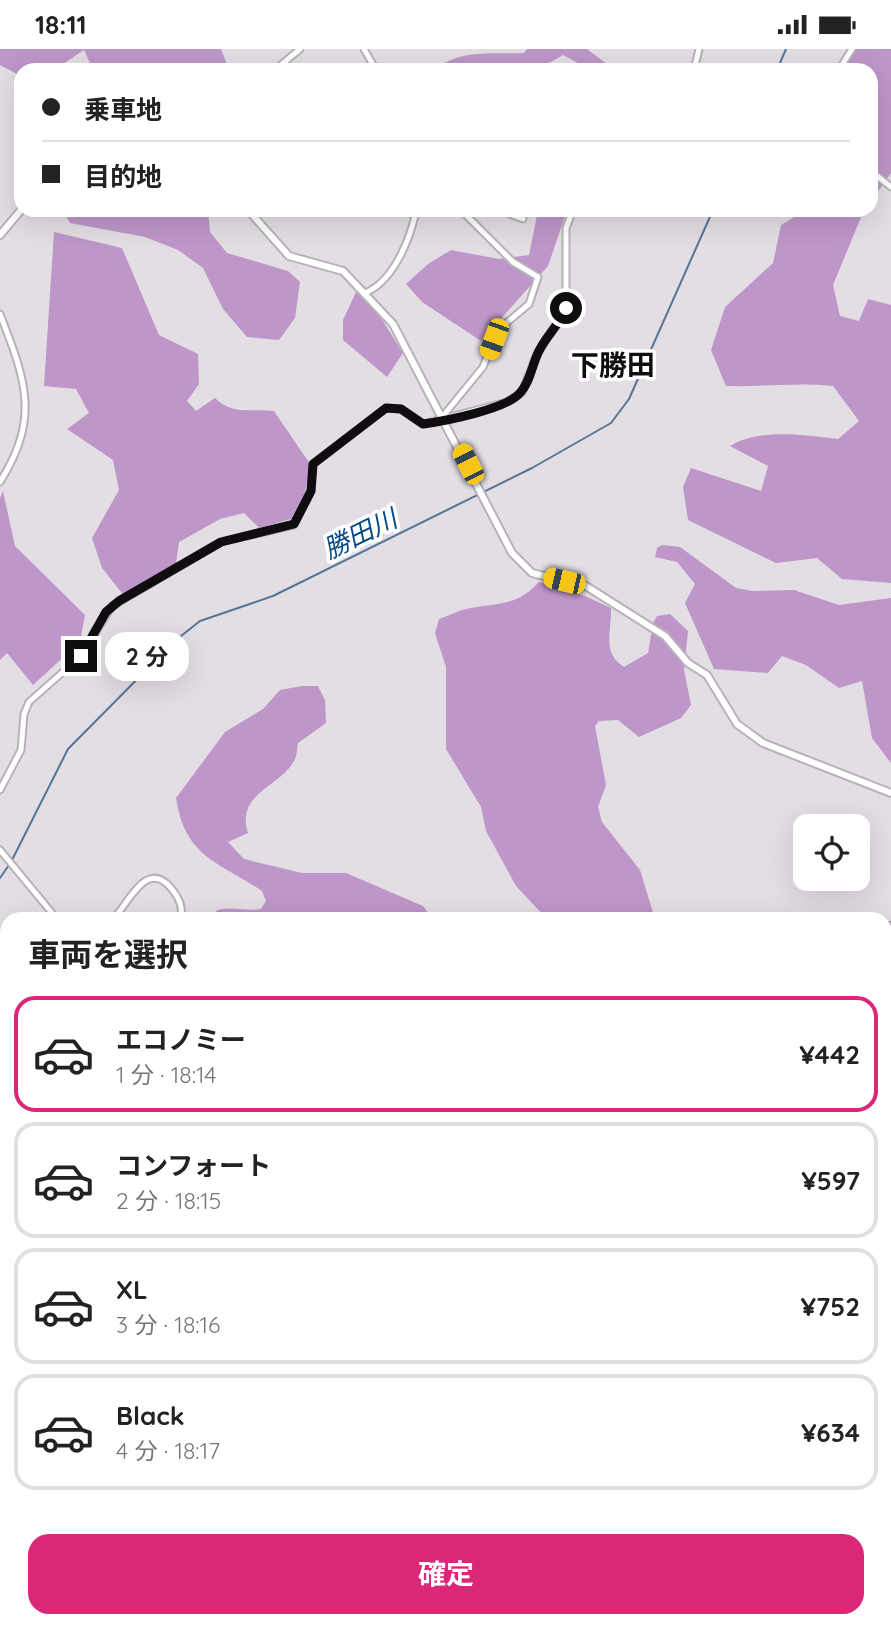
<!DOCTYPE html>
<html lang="ja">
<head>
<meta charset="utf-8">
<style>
	:root { --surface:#fff; --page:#f6f6f6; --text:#222; --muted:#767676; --line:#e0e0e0; --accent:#db2777 }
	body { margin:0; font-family:Quicksand,"Noto Sans JP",sans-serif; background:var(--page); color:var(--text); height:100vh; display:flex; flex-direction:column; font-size:26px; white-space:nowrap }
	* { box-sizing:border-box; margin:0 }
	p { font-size:23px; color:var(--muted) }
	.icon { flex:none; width:38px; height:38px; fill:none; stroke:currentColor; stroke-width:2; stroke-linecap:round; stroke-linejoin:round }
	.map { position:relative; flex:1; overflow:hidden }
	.sheet { position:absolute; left:0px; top:863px; width:892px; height:716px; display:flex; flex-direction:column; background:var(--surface); border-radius:21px 21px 0 0; box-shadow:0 7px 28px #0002 }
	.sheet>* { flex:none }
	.banner { position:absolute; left:14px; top:14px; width:864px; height:154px; border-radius:21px; box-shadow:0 7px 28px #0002; display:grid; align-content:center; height:154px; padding:0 28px; background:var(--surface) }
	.tools { position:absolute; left:793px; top:765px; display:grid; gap:14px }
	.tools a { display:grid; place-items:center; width:77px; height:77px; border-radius:14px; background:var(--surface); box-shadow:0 7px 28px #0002; font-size:35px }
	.end { position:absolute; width:32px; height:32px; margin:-16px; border:9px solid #0f0d0f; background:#fff; box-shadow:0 0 0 4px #fff }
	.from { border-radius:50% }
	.bubble { position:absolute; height:49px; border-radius:21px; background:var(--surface); box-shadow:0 7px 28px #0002; font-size:23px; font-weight:700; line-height:49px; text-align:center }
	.car { position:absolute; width:21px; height:42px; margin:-21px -10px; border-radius:9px; box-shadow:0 0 5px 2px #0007; background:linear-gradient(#f5c518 24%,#345 0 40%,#f5c518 0 76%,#345 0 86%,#f5c518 0) }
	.banner b { display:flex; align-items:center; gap:24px; height:66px; font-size:26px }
	.banner b+b { border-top:2px solid var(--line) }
	.banner i { width:18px; height:18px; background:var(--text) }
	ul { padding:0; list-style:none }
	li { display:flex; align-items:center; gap:21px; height:116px; margin:0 14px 10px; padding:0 14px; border:4px solid var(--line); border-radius:21px }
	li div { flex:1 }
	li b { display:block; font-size:26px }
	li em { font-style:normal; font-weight:700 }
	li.selected { border-color:var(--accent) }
	li>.icon { width:63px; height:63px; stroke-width:1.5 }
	h2 { padding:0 28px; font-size:32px; line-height:84px }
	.primary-button { display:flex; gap:14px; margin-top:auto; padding:14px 28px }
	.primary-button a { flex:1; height:80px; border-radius:21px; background:var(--accent); color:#fff; font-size:28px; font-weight:700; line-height:80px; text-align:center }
	.status { display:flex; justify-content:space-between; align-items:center; height:49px; padding:0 35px; background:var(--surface); direction:ltr }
	.status svg { height:19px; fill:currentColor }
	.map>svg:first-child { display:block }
	.forest { fill:#be96c9 }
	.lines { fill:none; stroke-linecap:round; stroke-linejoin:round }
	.stream { stroke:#577597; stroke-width:2 }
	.minor-casing { stroke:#b7b2b8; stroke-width:9 }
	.tertiary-casing { stroke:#b7b2b8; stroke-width:10 }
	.minor { stroke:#fff; stroke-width:5 }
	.tertiary { stroke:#fff; stroke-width:6 }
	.route { stroke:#0f0d0f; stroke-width:9 }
	.labels { text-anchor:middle; stroke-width:7; stroke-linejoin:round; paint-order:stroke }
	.water-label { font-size:26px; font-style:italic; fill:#054a85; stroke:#fff }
	.quarter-label { font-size:28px; font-weight:bold; fill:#0f0d0f; stroke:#fff }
</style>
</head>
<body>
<div class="status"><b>18:11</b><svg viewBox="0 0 49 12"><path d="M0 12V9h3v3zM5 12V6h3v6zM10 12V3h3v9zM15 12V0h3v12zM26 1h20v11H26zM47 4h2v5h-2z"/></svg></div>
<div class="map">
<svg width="891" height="1577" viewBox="0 0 891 1577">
	<rect width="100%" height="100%" fill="#e3dee4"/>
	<path class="forest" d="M0 0H221L226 13 222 21H93L84 1 54 21H21V27L0 16Z
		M527 0H587L611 18 609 21H591L563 6 537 21H435C458 0 491 5 524 4Z
		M849 0H891V124L872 151V21H846Z
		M63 161H208L210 183 227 204 288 222 300 233 295 269 279 291 247 288 223 260 203 219 178 201 145 188 70 174Z
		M538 161H567L548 217 481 292 422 253 406 235 428 215 451 201 499 210 529 206Z
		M806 161H864L833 236 840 267 859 272 868 250 891 256V534L842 530 817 509 776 514 688 471 683 438 691 419 761 442 768 417 730 397C758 379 805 386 838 390L859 372 833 337C797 333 762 338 726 337L711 301 725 258 773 214 781 176Z
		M54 183 122 199 159 286 198 305 199 335 187 352 196 362 215 349C233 367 251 359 274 362L310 415 305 444 291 470 259 479 244 464 220 470 179 493 176 515 125 548 102 519 92 489 119 441 113 411 67 380 89 364 76 340 44 337Z
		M356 243 376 261 403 304 387 328 343 291V271Z
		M3 442 15 497 85 566 80 593 33 636 7 604 0 611V449Z
		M662 496 680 498 736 539 752 542 794 541 839 556 891 549V714L872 689 862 632 839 639 806 616 782 607 768 624 714 620 685 554 695 535 677 513 655 508 657 499Z
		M539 533 585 547 611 559C612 583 601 603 624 618L648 604 653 574 657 567 670 565 688 582 684 621 691 656 681 669 639 688 618 671 599 672 595 677 606 736 598 758 602 773 640 821 655 870H547L516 837 486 782 481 758 446 700V618L435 584 439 570C448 567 457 562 466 560 496 553 515 559 539 533Z
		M302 637H318L325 651 326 674 298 694C297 699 297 706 295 710 282 738 235 743 248 784L228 793 244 810 302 824H346L423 857 433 870H236L215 862C230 856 245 863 261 860L266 852 262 842C217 812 185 808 176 749L225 683 263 660 280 641Z
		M886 872H891L888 922 891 967 886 973Z
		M886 1294 891 1299V1523L886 1516Z
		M7 1446V1554L0 1557V1448Z
		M44 1572H144L143 1577H40Z
		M206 1572H358L362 1577H205Z"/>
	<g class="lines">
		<path class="stream" d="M777 21 786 0
			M12 811 68 700 176 591 200 572 273 547 532 419 611 374 629 350 713 161
			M0 829 9 816
			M0 1048 7 1056
			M886 1202 891 1203
			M180 1577V1572"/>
		<defs>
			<path id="minor" d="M364 0 376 21
				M275 21 300 0
				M694 21 699 0
				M839 21 852 0
				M872 123 891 138
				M499 161 523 170
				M365 244C392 233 408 195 415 167L406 161
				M0 265C25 330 41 368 0 433
				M443 367 483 318 497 282 529 255 538 228 513 213 463 163
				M0 741 21 701 24 665 29 653 81 607 112 557 221 493 294 476 311 442 313 415 386 359 401 360 423 375 507 353 522 343 537 305 566 259V179L573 161
				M0 801 57 870
				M113 870C128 856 146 809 171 839 179 849 183 857 181 870
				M886 983 891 978
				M0 1035 7 1028
				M0 1162 7 1168
				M886 1360 891 1357
				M886 1512 891 1524
				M439 1572 443 1577
				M865 1572 868 1577"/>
			<path id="tertiary" d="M248 161 289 207 343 222 393 275 512 504 532 524 586 537 665 587 688 614 707 626 737 675 763 694 891 744
				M0 186 21 161"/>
		</defs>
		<use href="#minor" class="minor-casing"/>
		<use href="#tertiary" class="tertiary-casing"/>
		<use href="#minor" class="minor"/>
		<use href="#tertiary" class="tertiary"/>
	</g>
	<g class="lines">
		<path class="route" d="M81 607 106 563 119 552 221 493 294 475 311 442 313 415 386 359 401 360 423 375C445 372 507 360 520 344 531 332 532 314 540 300 548 285 560 275 566 259"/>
	</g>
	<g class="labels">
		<g class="water-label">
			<text transform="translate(360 485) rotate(-26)" y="9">勝田川</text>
		</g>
		<g class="quarter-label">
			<text x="613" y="326">下勝田</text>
		</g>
	</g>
</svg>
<div class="tools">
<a><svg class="icon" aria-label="locate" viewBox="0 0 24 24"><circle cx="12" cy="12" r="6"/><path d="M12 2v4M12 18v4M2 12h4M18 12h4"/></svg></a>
</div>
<i class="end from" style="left:566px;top:259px"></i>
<i class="end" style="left:81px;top:607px"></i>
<div class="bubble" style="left:105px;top:583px;width:84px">2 分</div>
<i class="car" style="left:494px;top:290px;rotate:200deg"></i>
<i class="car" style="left:468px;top:415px;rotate:333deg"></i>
<i class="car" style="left:564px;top:532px;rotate:283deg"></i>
<div class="banner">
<b><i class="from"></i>乗車地</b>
<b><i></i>目的地</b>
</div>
<section class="sheet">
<h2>車両を選択</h2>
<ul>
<li class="selected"><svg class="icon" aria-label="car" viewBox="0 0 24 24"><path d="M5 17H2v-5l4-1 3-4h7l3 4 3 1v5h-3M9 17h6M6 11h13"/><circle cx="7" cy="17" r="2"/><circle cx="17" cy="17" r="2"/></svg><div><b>エコノミー</b><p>1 分 · 18:14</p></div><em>¥442</em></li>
<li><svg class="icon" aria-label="car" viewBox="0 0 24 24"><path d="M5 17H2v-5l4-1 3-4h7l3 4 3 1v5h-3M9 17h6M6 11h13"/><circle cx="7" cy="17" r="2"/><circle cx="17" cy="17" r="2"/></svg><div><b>コンフォート</b><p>2 分 · 18:15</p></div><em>¥597</em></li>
<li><svg class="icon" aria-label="car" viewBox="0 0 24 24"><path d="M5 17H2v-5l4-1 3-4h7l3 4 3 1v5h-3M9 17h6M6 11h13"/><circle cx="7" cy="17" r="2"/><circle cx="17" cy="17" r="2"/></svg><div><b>XL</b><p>3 分 · 18:16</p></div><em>¥752</em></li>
<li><svg class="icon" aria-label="car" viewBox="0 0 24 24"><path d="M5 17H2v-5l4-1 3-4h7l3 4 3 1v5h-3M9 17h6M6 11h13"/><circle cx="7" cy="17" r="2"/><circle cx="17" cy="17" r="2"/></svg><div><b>Black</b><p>4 分 · 18:17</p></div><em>¥634</em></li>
</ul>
<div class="primary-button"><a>確定</a></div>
</section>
</div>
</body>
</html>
